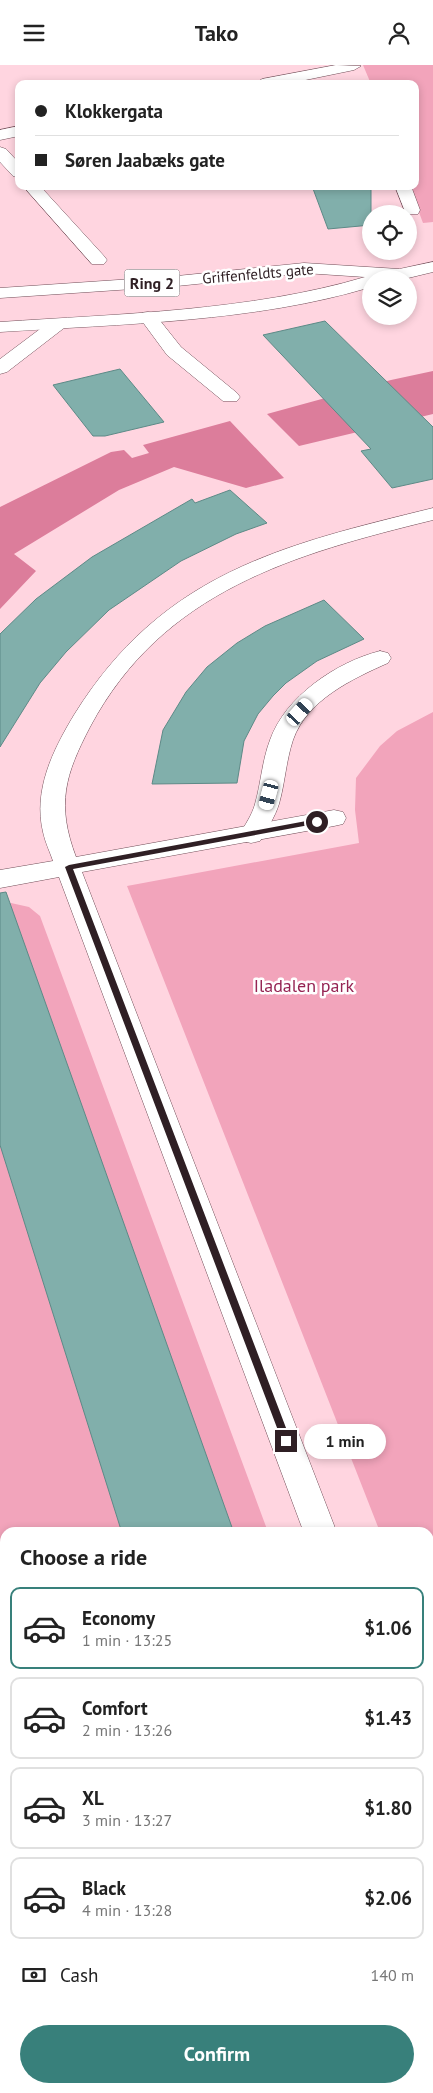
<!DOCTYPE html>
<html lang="en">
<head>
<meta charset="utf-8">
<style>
	:root { --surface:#fff; --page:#f6f6f6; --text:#222; --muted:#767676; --line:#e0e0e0; --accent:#38807b }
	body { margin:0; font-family:"PT Sans",sans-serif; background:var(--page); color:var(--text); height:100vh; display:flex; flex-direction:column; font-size:19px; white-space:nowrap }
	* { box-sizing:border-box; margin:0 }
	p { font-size:16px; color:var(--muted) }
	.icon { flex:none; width:28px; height:28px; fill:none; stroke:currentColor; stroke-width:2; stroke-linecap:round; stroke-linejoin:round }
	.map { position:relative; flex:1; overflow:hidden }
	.sheet { position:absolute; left:0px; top:1462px; width:434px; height:566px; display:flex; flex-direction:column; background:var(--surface); border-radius:15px 15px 0 0; box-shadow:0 2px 8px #0003 }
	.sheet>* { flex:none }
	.banner { position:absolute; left:15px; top:15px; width:404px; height:110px; border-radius:10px; box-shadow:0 2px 8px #0003; display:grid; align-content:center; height:110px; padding:0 20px; background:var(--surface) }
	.buttons { position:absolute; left:362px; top:140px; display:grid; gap:10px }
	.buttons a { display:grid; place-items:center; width:55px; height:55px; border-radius:50%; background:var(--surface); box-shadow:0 2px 8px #0003; font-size:25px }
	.end { position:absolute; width:22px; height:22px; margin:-11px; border:6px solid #2f1f24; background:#fff; box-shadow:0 0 0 2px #fff }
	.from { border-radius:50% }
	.bubble { position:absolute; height:35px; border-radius:18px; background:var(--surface); box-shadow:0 2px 8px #0003; font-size:16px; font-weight:600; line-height:35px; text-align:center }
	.car { position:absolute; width:15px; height:30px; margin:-15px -8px; border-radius:6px; box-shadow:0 0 4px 1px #0007; background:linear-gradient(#fff 24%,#345 0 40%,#fff 0 76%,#345 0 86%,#fff 0) }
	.banner b { display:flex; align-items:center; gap:18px; height:48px; font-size:19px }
	.banner b+b { border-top:1px solid var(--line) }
	.banner i { width:12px; height:12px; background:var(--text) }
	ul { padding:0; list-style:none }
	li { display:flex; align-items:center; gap:15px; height:82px; margin:0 10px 8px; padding:0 10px; border:2px solid var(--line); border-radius:10px }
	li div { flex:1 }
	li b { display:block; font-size:19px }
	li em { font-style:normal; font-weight:600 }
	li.selected { border-color:var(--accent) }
	li>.icon { width:45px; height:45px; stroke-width:1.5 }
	h2 { padding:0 20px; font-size:22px; line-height:60px }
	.pay { display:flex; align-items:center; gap:12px; height:55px; padding:0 20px; font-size:19px }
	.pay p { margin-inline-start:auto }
	.cta { display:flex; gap:10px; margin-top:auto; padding:10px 20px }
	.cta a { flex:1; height:58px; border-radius:30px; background:var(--accent); color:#fff; font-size:20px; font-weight:600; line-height:58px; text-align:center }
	header { display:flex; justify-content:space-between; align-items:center; height:65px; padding:0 20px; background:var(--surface); font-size:22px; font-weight:600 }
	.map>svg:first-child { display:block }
	.green { fill:#f2a4bb }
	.forest { fill:#dc7d9b }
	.building { fill:#81afab; stroke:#5d8a87 }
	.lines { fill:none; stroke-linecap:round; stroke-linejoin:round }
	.service-casing { stroke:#714e58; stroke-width:1 }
	.minor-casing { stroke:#714e58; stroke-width:1 }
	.secondary-casing { stroke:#714e58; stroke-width:1 }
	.primary-casing { stroke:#714e58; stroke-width:1 }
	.service { fill:#fff; fill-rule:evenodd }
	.minor { fill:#fff; fill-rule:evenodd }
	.secondary { fill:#fff; fill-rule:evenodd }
	.primary { fill:#fff; fill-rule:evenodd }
	.route { fill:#2f1f24 }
	.labels { text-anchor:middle; stroke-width:5; stroke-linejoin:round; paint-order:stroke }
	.far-street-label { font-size:15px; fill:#2f1f24; stroke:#fff }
	.shield { fill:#fff; stroke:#6d6266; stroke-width:1 }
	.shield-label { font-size:16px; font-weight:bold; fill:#2f1f24 }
	.park-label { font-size:18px; fill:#952453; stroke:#fff }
</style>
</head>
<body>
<header><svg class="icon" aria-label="menu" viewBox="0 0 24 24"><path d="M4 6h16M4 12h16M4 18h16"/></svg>Tako<svg class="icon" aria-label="person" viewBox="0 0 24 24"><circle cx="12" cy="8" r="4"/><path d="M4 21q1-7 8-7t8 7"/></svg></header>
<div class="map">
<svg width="433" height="2028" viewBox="0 0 433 2028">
	<rect width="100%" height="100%" fill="#ffd5e0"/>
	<path class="green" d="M363 0H433V157L423 158 409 121H415V19H371Z
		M433 647V1602L429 1591V1468L380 1467 127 821 359 778 355 745 356 713 380 681 397 666Z
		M11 838 29 842 40 851 268 1467 5 1468V2006L0 2008V840Z"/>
	<path class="forest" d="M433 306V349L299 381 267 349 391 315Z
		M230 356 284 413 246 423 174 402 119 425 14 489 36 506 0 544V442L111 387 124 385 132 393 149 388 143 380Z"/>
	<path class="building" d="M312 121H371V160L328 164Z
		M325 256 433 362V414L392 423 361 386 371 384 263 270Z
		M120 304 164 357 105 371H93L53 320Z
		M230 425 267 458 236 469 181 496 109 545 66 587 40 618 0 682V569L36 534 92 492 192 434 195 438Z
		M324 535 364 574 317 596 286 618 273 631 258 649 244 676 237 718 152 719 163 665 186 627 207 602 237 578 265 561Z
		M6 827 234 1468H122L0 1080V828Z"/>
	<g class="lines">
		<defs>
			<path id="service" d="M148 247 154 248 181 282 237 328 240 332 237 336H223L167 290 139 252 142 248Z
				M380 586 388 588 391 593 388 598C352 614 307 635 293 675 286 696 285 718 279 739 275 752 267 764 260 776L251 778 242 776 239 770C245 760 252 750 255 739 261 718 262 696 270 675 285 632 336 597 380 586Z"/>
			<path id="minor" d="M336 0 361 1 354 5 286 19H255L262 14Z
				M19 61V71L0 75V65Z
				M0 82 6 84 19 98V113L13 111 0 97Z
				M23 121H40L104 191 107 195 104 199H92Z
				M395 121H411L420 145 418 149H406Z
				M433 443V455C295 489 163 525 90 662 65 710 56 739 76 792L334 745 343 747 346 753 343 759 334 761 82 807 337 1468H304L59 812 0 823V805L53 796C50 787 45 777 43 767 33 725 53 685 74 650 162 508 282 480 433 443Z
				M429 1734 433 1735V1781L429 1780Z
				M433 1927V1967L429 1969V1929Z
				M153 2024H205L203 2028H151Z"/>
			<path id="secondary" d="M58 254 64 255 67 259 64 263 7 307 0 309V294L52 255Z"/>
			<path id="primary" d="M433 197V207L404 214H371V222C256 257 121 259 0 267V257C118 249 251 246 365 212L304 208 177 221 0 233V223L177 211 304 198 399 204Z"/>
		</defs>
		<use href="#service" class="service-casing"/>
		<use href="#minor" class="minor-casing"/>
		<use href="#secondary" class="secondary-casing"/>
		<use href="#primary" class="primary-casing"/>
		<use href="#service" class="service"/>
		<use href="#minor" class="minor"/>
		<use href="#secondary" class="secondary"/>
		<use href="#primary" class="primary"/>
	</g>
	<path class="route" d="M317 754 320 755V758L73 804 291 1376 286 1380 282 1376 65 802 69 800Z"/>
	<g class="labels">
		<g class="far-street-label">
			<text transform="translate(258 209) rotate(-5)" y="5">Griffenfeldts gate</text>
		</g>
		<rect class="shield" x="124.5" y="204.5" width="55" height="27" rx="4"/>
		<g class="shield-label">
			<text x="152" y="224">Ring 2</text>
		</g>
		<g class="park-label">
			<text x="304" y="927">Iladalen park</text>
		</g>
	</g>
</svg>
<div class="buttons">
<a><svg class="icon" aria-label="locate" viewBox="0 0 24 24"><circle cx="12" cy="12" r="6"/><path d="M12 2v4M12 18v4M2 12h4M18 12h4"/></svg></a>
<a><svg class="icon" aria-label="layers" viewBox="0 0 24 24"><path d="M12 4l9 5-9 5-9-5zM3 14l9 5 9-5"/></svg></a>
</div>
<i class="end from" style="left:317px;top:757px"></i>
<i class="end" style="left:286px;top:1376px"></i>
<div class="bubble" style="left:304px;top:1359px;width:82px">1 min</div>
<i class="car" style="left:300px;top:647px;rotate:42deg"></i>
<i class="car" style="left:269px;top:730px;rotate:195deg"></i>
<div class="banner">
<b><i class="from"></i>Klokkergata</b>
<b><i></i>Søren Jaabæks gate</b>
</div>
<section class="sheet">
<h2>Choose a ride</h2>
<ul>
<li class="selected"><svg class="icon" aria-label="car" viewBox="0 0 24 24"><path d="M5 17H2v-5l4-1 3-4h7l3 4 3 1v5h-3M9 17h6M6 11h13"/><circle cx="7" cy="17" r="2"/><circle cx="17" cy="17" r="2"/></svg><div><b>Economy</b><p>1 min · 13:25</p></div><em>$1.06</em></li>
<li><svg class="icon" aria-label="car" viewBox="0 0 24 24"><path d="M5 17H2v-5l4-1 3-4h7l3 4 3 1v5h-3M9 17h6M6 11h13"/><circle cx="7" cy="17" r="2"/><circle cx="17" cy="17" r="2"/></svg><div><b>Comfort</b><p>2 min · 13:26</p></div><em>$1.43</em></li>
<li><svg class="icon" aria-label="car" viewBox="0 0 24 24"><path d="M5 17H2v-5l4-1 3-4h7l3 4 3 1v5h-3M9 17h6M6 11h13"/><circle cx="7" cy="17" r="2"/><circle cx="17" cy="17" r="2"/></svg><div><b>XL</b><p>3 min · 13:27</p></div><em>$1.80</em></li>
<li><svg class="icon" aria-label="car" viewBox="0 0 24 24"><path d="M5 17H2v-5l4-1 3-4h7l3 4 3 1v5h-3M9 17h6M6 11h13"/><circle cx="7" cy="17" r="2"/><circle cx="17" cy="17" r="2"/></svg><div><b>Black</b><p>4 min · 13:28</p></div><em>$2.06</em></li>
</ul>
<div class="pay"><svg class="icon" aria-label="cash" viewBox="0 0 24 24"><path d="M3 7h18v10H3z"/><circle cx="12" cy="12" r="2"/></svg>Cash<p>140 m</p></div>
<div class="cta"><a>Confirm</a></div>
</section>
</div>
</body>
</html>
